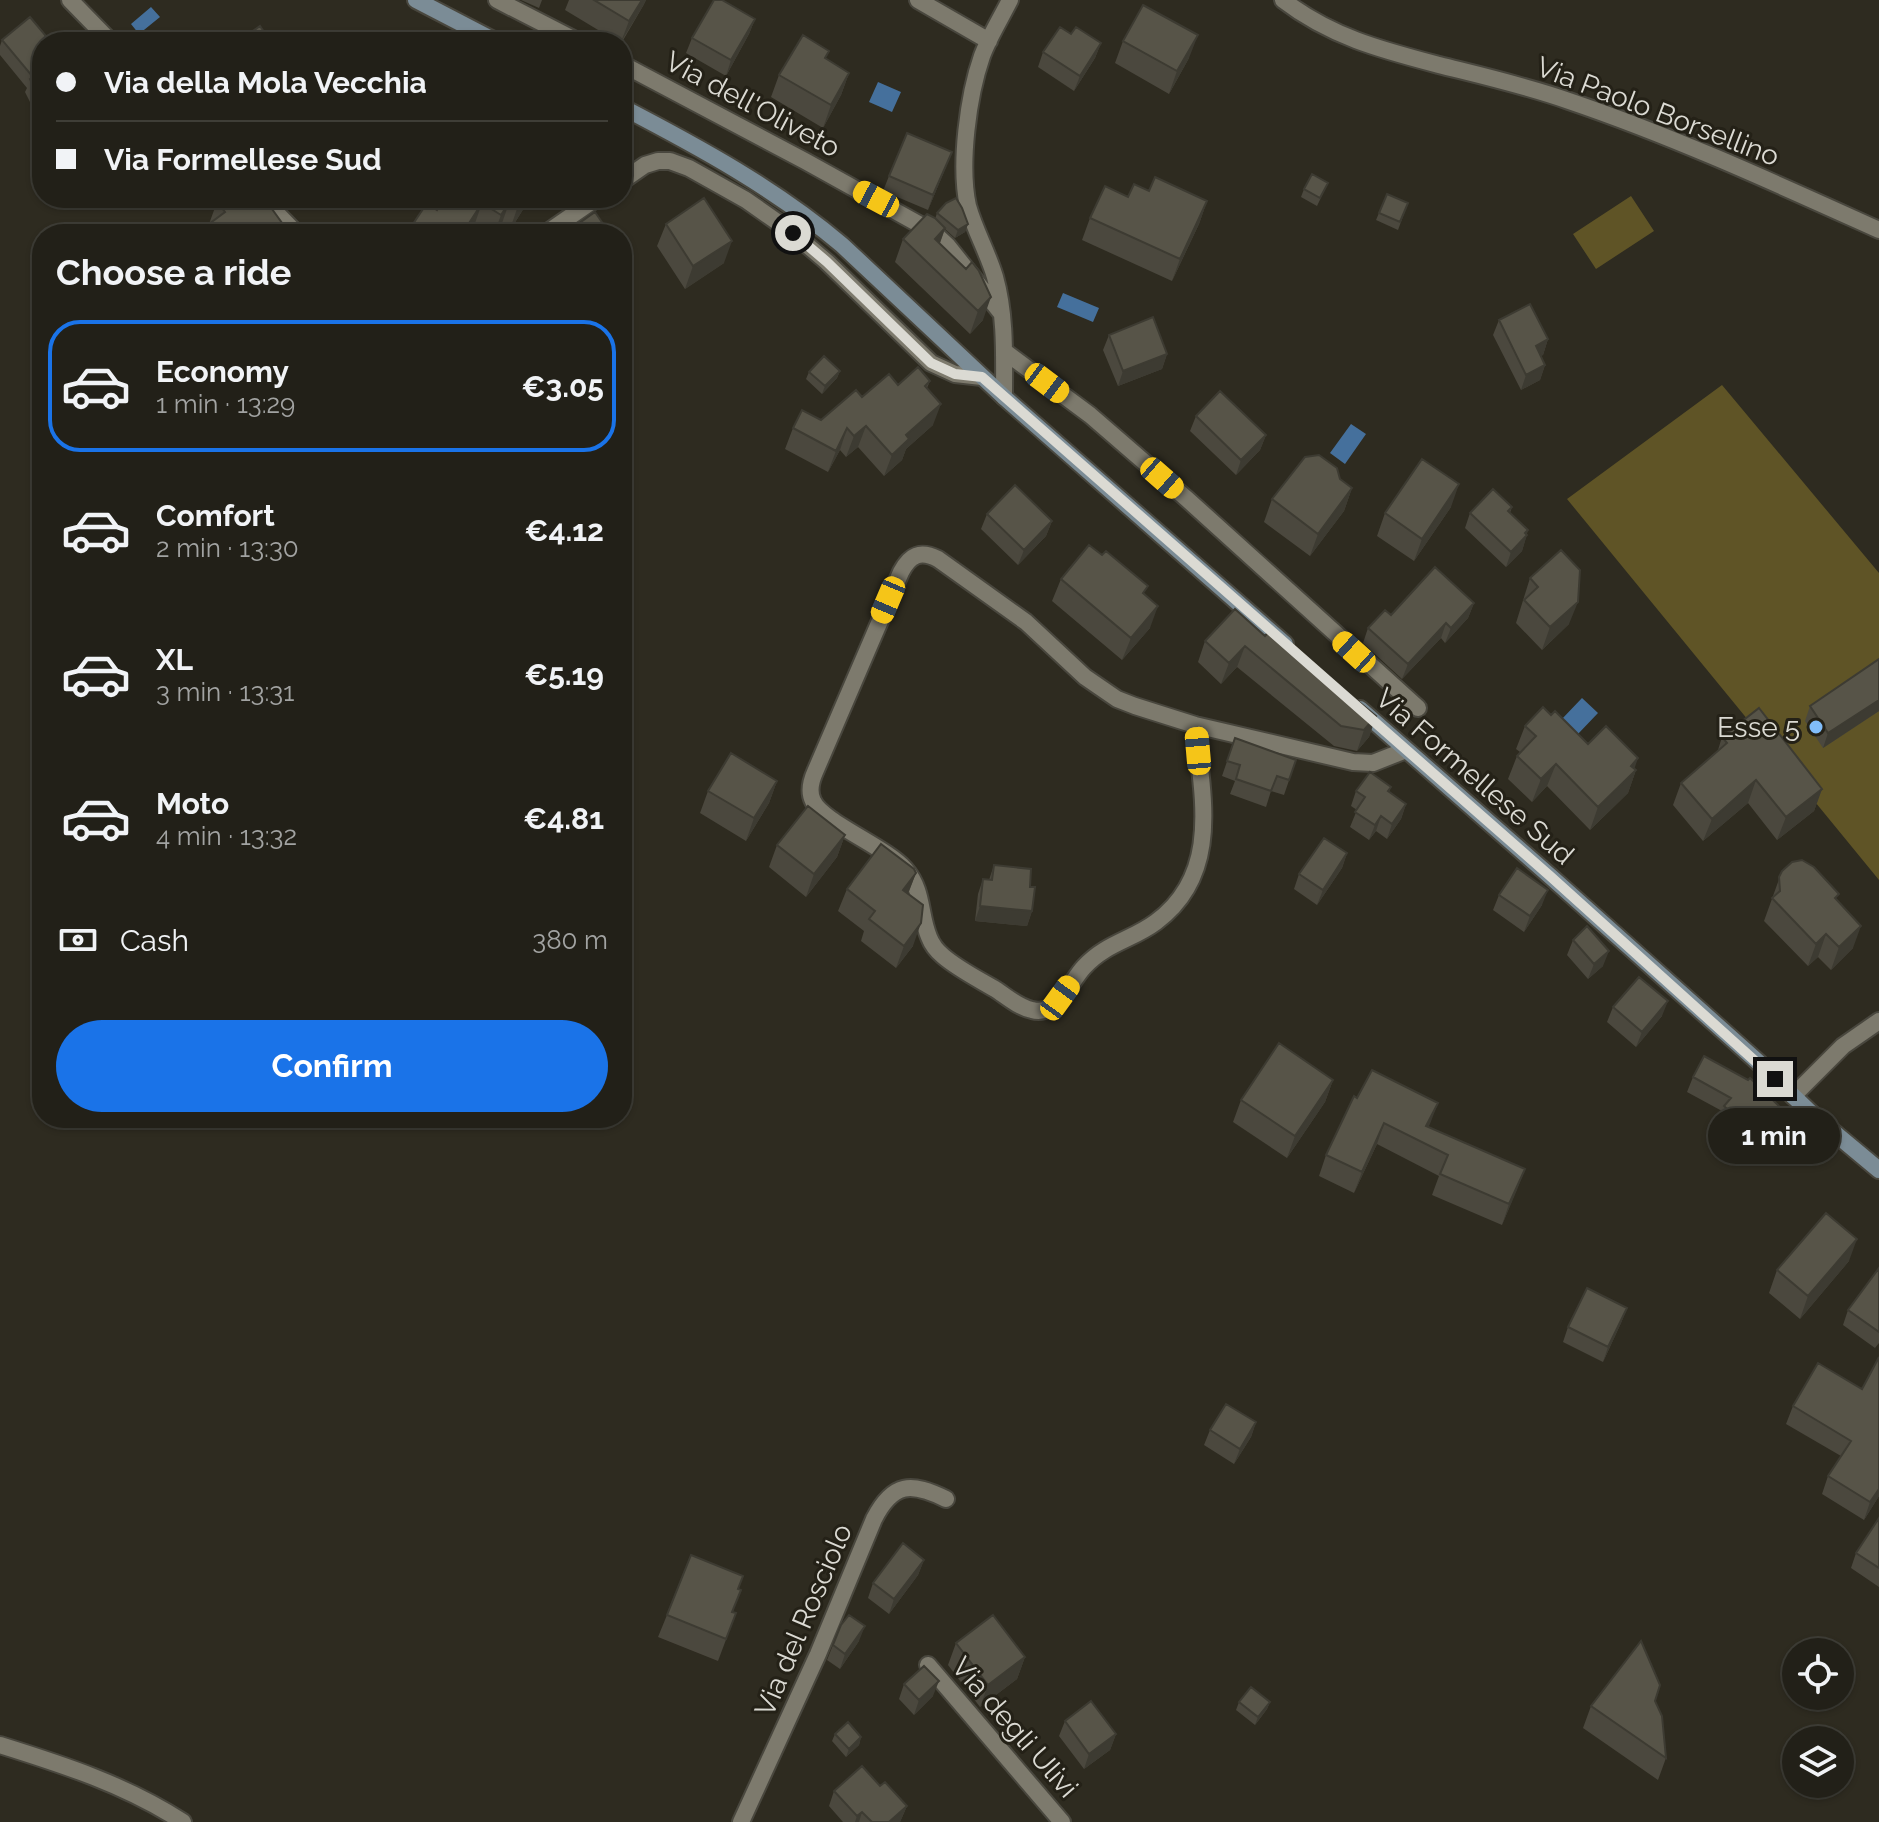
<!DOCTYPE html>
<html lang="en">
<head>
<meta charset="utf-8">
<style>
	:root { --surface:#222018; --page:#2e2d25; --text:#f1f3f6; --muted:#a2a3a2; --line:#3f3e37; --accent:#1a73e8 }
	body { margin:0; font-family:Raleway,sans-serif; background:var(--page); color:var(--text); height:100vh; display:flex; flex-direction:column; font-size:30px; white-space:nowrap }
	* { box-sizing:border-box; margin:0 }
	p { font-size:26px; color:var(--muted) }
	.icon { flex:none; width:44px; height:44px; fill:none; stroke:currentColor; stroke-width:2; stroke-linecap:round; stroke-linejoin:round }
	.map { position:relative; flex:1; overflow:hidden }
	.sheet { position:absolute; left:32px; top:224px; width:600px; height:904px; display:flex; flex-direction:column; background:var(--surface); border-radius:32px; box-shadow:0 2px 6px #0004,0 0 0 2px var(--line) }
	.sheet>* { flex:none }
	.guide { position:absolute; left:32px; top:32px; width:600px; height:176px; border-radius:32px; box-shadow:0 2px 6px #0004,0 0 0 2px var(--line); display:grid; align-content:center; height:176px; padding:0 24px; background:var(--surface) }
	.tools { position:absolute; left:1782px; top:1638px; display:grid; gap:16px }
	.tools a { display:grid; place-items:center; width:72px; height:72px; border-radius:50%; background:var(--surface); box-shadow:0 2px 6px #0004,0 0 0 2px var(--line); font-size:40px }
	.end { position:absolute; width:36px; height:36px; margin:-18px; border:10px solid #dbdad3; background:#111; box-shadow:0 0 0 4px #111 }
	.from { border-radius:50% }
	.bubble { position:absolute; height:56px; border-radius:28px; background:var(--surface); box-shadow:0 2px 6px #0004,0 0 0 2px var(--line); font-size:26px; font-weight:700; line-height:56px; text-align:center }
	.car { position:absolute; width:24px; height:48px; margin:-24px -12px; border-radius:10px; box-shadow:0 0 6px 2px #0007; background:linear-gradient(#f5c518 24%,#345 0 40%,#f5c518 0 76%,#345 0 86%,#f5c518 0) }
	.guide b { display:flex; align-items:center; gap:28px; height:76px; font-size:30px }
	.guide b+b { border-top:2px solid var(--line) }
	.guide i { width:20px; height:20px; background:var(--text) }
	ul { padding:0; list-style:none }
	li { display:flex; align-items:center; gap:24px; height:132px; margin:0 16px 12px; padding:0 8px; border:4px solid transparent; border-radius:32px }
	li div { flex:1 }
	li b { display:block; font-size:30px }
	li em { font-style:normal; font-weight:700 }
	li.selected { border-color:var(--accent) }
	li>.icon { width:72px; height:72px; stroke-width:1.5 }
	h2 { padding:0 24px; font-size:36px; line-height:96px }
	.pay { display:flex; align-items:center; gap:20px; height:88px; padding:0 24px; font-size:30px }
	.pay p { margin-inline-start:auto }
	.button { display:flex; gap:16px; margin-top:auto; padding:16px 24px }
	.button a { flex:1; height:92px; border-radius:48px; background:var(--accent); color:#fff; font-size:32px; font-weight:700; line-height:92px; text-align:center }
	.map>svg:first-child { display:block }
	.green { fill:#5f5426 }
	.water { fill:#45709c }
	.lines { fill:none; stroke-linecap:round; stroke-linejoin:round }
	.street-casing { stroke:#49473e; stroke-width:20 }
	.secondary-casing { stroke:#49473e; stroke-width:20 }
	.street { stroke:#7d7a6d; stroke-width:16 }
	.secondary { stroke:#7b8c96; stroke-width:16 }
	.wall { fill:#4b483e }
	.shaded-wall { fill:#3d3b32 }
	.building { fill:#575448; stroke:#3d3b32; stroke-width:2 }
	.route { stroke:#dbdad3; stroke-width:10 }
	.poi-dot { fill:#81bdfa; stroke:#242117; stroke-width:3 }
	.labels { text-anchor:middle; stroke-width:6; stroke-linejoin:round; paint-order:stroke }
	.street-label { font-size:28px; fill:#dbdad3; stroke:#242117 }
	.poi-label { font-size:28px; fill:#dbdad3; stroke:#242117; text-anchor:end }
</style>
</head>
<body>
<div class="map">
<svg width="1879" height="1822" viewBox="0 0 1879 1822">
	<rect width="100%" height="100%" fill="#2e2b20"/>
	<path class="green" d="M1631 196 1654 231 1596 269 1573 234Z
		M1722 385 1879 573V880L1567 499Z"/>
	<path class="water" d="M151 7 160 17 139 34 131 24Z
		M878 82 901 92 892 112 869 102Z
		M1063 293 1099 308 1093 322 1057 307Z
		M1351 424 1366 434 1345 464 1330 453Z
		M1582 698 1598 713 1577 735 1561 720Z"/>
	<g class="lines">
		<defs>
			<path id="street" d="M70 0 111 42
				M497 0 579 42
				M918 0 989 41
				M1283 0C1331 37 1382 50 1439 65 1483 76 1527 86 1569 101 1675 137 1777 184 1879 230
				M622 64 805 161 933 232 947 245 1002 314
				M622 181 645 165 658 161H670L689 168 746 200 793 233 827 262 931 363 955 374 982 377
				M262 198 297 234
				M545 234 597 198
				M1004 351 1090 415 1187 499 1418 708
				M1004 397C1004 358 1006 316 995 277 988 253 975 231 968 206 959 165 968 96 982 56 989 37 1001 18 1010 0
				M1195 725C1202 795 1222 873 1156 922 1132 940 1106 943 1084 967 1070 982 1057 1017 1032 1010 1018 1007 1006 996 995 989 978 979 958 969 943 956 937 951 932 945 929 937 919 913 924 891 905 869 886 847 822 822 813 801 808 791 811 781 815 772L901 572C910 555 920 550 938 559L1026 622 1085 677 1117 699 1135 706 1195 725 1353 762 1373 763 1406 750
				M1793 1096 1843 1046 1879 1021
				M928 1665 1062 1822
				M0 1745C64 1765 126 1785 183 1822
				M741 1822 818 1654 874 1519C893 1482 911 1482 946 1499"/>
			<path id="secondary" d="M416 0 497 42
				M622 107C699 147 776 189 842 245L1004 397 1285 644
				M1360 709 1550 876 1758 1062 1813 1115 1879 1170"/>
		</defs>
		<use href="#street" class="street-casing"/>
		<use href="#secondary" class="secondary-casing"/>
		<use href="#street" class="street"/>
		<use href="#secondary" class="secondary"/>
	</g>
	<path class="wall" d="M521 0H542L539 8Z
		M569 0H646L643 6 622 42H618L565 10Z
		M755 19 749 34 726 76 686 53 692 38Z
		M1071 34 1101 43 1095 58 1074 91 1038 67 1043 52Z
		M2 40 42 42V108L35 112 25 92 27 88 0 55V46Z
		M1123 41 1189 58 1169 94 1115 63Z
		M849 73 841 95 823 128 771 97 779 75Z
		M952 152 928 210 883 191 889 176Z
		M1328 183 1317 206 1301 197 1304 189Z
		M1149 191 1207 201 1199 224 1172 281 1082 240 1090 218 1128 197Z
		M1387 194 1408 203 1398 230 1376 220Z
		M528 198 524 208 509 232 501 226 495 234H487L474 226 468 234H409L411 227 437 210Z
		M217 202 290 234H200L201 230 209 224Z
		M937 213 968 224 965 232 955 238 945 229 940 243 983 320 970 334 895 262 903 239 935 219Z
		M666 224 724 263 685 289 657 246Z
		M1499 320 1548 339 1543 355 1540 356 1545 365 1540 380 1521 390 1493 335Z
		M1109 335 1167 354 1162 369 1118 386 1103 350Z
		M840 371 837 378 822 394 806 379 809 372Z
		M930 381 927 388 933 425 906 449 902 460 884 476 858 447 846 457 840 450 828 472 785 449 793 428 821 420 862 397 898 385Z
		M1196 416 1266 435 1260 450 1236 475 1190 431Z
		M1340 479 1352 488 1344 511 1310 556 1264 522 1272 499Z
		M1451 507 1414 561 1377 536 1385 513Z
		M1512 507 1510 513 1528 530 1522 551 1506 567 1465 528 1470 513Z
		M987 514 1052 521 1046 536 1018 565 981 529Z
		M1102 555 1145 594 1150 628 1122 660 1052 601 1061 579Z
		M1530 578 1569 624 1542 650 1516 623Z
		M1474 603 1468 618 1445 643 1441 638 1402 679 1363 643 1368 628 1391 615Z
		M1265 636 1376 716 1369 737 1357 751 1334 746 1237 667 1221 684 1198 662 1205 641Z
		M1879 659V711L1823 748 1805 721 1810 706Z
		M1551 715 1588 744 1636 770 1628 793 1590 830 1547 786 1532 802 1508 779 1517 756 1520 752 1516 749 1525 726Z
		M1722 737 1822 789 1814 811 1777 840 1748 803 1703 841 1673 805 1681 783 1718 750Z
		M1235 738 1296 760 1284 795 1271 791 1266 807 1230 794 1235 781 1222 776Z
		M777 781 769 803 746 841 700 813 708 791Z
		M1391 787 1389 792 1406 804 1401 819 1387 839 1376 831 1369 840 1350 827 1357 810 1351 806 1356 791Z
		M845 835 837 857 806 897 769 867 777 845Z
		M1347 853 1342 868 1317 905 1294 889 1299 874Z
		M994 865 1030 887 1032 911 1027 926 975 921 978 894 983 879 989 880Z
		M1782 871 1837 900 1853 948 1831 970 1818 957 1808 966 1764 921Z
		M916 873 908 894 913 946 896 968 861 941 864 931 838 911 847 889Z
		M1499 895 1542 905 1524 932 1493 910Z
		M1573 940 1603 966 1588 979 1567 955Z
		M1613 1007 1662 1016 1636 1047 1607 1022Z
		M1693 1077 1774 1121 1748 1149 1719 1121 1722 1111 1687 1092Z
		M1333 1080 1325 1102 1287 1158 1233 1122 1241 1100Z
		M1357 1098 1429 1127 1525 1169 1502 1225 1432 1195 1439 1176 1377 1144 1354 1193 1319 1176 1326 1155Z
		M1849 1261 1800 1319 1769 1293 1777 1270Z
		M1879 1268V1343L1875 1348 1843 1325 1848 1310Z
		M1627 1308 1621 1323 1603 1362 1563 1342 1568 1327Z
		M1818 1363 1879 1496 1864 1520 1822 1494 1828 1476 1841 1456 1786 1424 1793 1406Z
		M1256 1422 1251 1437 1234 1464 1204 1445 1210 1430Z
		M1879 1518V1587L1851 1568 1856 1553Z
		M924 1560 918 1575 889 1614 868 1598 873 1583Z
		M739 1589 733 1612 736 1613 718 1661 658 1637 667 1615Z
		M859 1641 840 1669 827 1660 833 1645Z
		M956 1643 1025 1657 1017 1679 980 1707 948 1665Z
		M904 1684 933 1696 914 1715 899 1699Z
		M1655 1701 1666 1758 1658 1780 1583 1728 1591 1706Z
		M1239 1702H1270L1267 1709 1255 1725 1236 1710Z
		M1065 1721 1116 1734 1110 1750 1084 1769 1059 1736Z
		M835 1734 861 1737 859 1745 846 1757 832 1741Z
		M834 1791 907 1806 900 1822H843L829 1806Z"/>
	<path class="shaded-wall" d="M642 0H646L643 6 621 42 629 21Z
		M755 19 749 34 726 76 731 60Z
		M1198 35 1189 58 1169 94 1177 71Z
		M1101 43 1095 58 1074 91 1080 76Z
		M849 73 841 95 823 128 831 105Z
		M42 98V108L35 112 40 99Z
		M952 152 946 167 928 210 933 195Z
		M524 198H528L524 208 509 232 517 209Z
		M1207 201 1199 224 1172 281 1180 259Z
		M482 203 474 226 468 234H462Z
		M509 203 501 226 494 234 501 215Z
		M968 224 965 232 955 238 958 230Z
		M945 228 937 251 935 239Z
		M732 241 724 263 685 289 693 266Z
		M991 297 983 320 970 334 978 311Z
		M1548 339 1543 355 1530 361 1536 346Z
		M1167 354 1162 369 1118 386 1123 371Z
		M1545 365 1540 380 1521 390 1526 375Z
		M840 371 837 378 822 394 825 386Z
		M941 404 933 425 906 449 902 460 884 476 892 455 906 435Z
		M866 426 858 447 846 457 854 436Z
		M847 428 840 450 828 472 836 451Z
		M1266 435 1260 450 1236 475 1241 460Z
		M1459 484 1451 507 1414 561 1422 539Z
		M1352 488 1344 511 1310 556 1318 534Z
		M1052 521 1046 536 1018 565 1024 550Z
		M1528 530 1525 538 1527 535 1522 551 1506 567 1511 552Z
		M1578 602 1569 624 1542 650 1550 627Z
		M1474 603 1468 618 1445 643 1451 628Z
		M1158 606 1150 628 1122 660 1131 638Z
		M1446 623 1441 638 1402 679 1408 664Z
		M1245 646 1237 667 1221 684 1229 663Z
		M1879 700V711L1823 748 1828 733Z
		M1376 716 1369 737 1357 751 1364 730Z
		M1638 758 1633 773 1636 770 1628 793 1590 830 1598 807Z
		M1556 764 1547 786 1532 802 1541 779Z
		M1756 780 1748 803 1703 841 1712 819Z
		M777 781 769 803 746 841 754 818Z
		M1822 789 1814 811 1777 840 1786 817Z
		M1406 804 1401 819 1387 839 1392 824Z
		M1381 816 1376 831 1369 840 1375 825Z
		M845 835 837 857 806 897 814 874Z
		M1347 853 1342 868 1317 905 1323 890Z
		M916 873 907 896 903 890Z
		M1548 890 1542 905 1524 932 1530 916Z
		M980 906 1032 911 1027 926 975 921Z
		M921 923 913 946 896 968 904 946Z
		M1861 926 1853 948 1831 970 1839 947Z
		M1826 934 1818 957 1808 966 1816 944Z
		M1609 951 1603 966 1588 979 1594 964Z
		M1668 1001 1662 1016 1636 1047 1642 1032Z
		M1333 1080 1325 1102 1287 1158 1295 1136Z
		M1438 1103 1430 1124 1421 1142 1426 1126Z
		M1779 1106 1774 1121 1748 1149 1753 1134Z
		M1384 1123 1377 1144 1354 1193 1362 1172Z
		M1525 1169 1517 1190 1502 1225 1509 1204Z
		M1857 1239 1849 1261 1800 1319 1808 1296Z
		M1627 1308 1621 1323 1603 1362 1608 1347Z
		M1256 1422 1251 1437 1234 1464 1240 1449Z
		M1879 1489V1496L1864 1520 1870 1502Z
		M924 1560 918 1575 889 1614 894 1599Z
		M865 1626 859 1641 840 1669 845 1654Z
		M1025 1657 1017 1679 980 1707 988 1685Z
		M939 1681 933 1696 914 1715 919 1700Z
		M1270 1702 1267 1709 1255 1725 1258 1717Z
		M1116 1734 1110 1750 1084 1769 1089 1754Z
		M861 1737 859 1745 846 1757 849 1749Z
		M907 1806 900 1822H889Z
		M862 1812 859 1822H855L857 1816Z"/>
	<path class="building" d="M594 0H642L629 21Z
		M714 0H722L755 19 731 60 692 38Z
		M1143 5 1198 35 1177 71 1123 41Z
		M30 17 51 42H42V98L40 99 30 79 33 77 2 40Z
		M260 26 271 42H237Z
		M1060 27 1071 34 1076 27 1101 43 1080 76 1043 52Z
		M803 35 829 51 825 58 849 73 831 105 779 75Z
		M907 133 952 152 933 195 889 176Z
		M1312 174 1328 183 1320 198 1304 189Z
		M1155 177 1207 201 1180 259 1090 218 1105 186 1128 197 1134 184 1149 191Z
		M1387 194 1408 203 1400 222 1379 213Z
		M222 198H264L290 234H204L201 230 225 212 217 202Z
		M445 198H524L517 209 509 203 501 215 482 203 462 234 456 230 453 234H423L411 227 427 203 437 210Z
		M704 198 732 241 693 266 666 224Z
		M956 198 962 208 968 224 958 230 937 213 946 203Z
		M595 212 610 234H564Z
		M927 214 935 218 945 228 935 239 966 269 972 262 979 271 991 297 978 311 903 239Z
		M1530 304 1548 339 1536 346 1545 365 1526 375 1499 320Z
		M1153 317 1167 354 1123 371 1109 335Z
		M824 356 840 371 825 386 809 372Z
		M918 367 930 381 925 386 941 404 906 435 909 439 892 455 866 426 854 436 847 428 836 451 793 428 802 410 821 420 856 390 862 397 889 374 898 385Z
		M1220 391 1266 435 1241 460 1196 416Z
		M1319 455 1337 468 1340 479 1352 488 1318 534 1272 499 1305 457Z
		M1422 459 1459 484 1422 539 1385 513Z
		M1015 485 1052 521 1024 550 987 514Z
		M1493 489 1512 507 1508 511 1528 530 1525 533 1527 535 1511 552 1470 513Z
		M1089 545 1102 555 1106 551 1148 586 1143 593 1158 606 1131 638 1061 579Z
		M1561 550 1580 570 1578 602 1550 627 1524 600 1538 587 1530 578Z
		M1435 567 1474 603 1451 628 1446 623 1408 664 1368 628 1385 610 1391 615Z
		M1235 609 1265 636 1271 629 1376 716 1364 730 1341 726 1245 646 1229 663 1205 641Z
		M1879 659V700L1828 733 1810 706Z
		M1543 707 1551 715 1555 711 1588 744 1606 726 1638 758 1631 766 1636 770 1598 807 1556 764 1541 779 1517 756 1536 736 1525 726Z
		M1759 708 1822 789 1786 817 1756 780 1712 819 1681 783 1727 743 1722 737Z
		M1235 738 1296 760 1289 780 1277 776 1271 791 1236 779 1240 765 1227 761Z
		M731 753 777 781 754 818 708 791Z
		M1370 772 1391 787 1388 791 1406 804 1392 824 1381 816 1375 825 1355 812 1365 797 1356 791Z
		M808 806 845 835 814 874 777 845Z
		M1324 838 1347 853 1323 890 1299 874Z
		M881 844 914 869 916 873 903 890 923 905 921 923 904 946 869 919 875 911 847 889Z
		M1802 860 1814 867 1839 894 1835 898 1861 926 1839 947 1826 934 1816 944 1772 898 1780 891 1779 877 1782 871 1792 862Z
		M994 865 1031 869 1030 887H1035L1032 911 980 906 983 879 992 880Z
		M1517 868 1548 890 1530 916 1499 895Z
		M1587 926 1609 951 1594 964 1573 940Z
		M1639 977 1668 1001 1642 1032 1613 1007Z
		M1279 1043 1333 1080 1295 1136 1241 1100Z
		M1704 1056 1748 1080 1750 1078 1779 1106 1753 1134 1724 1106 1731 1098 1693 1077Z
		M1372 1070 1438 1103 1426 1126 1525 1169 1509 1204 1440 1174 1448 1155 1384 1123 1362 1172 1326 1155 1354 1096 1357 1098Z
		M1826 1213 1857 1239 1808 1296 1777 1270Z
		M1879 1268V1332L1848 1310Z
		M1587 1288 1627 1308 1608 1347 1568 1327Z
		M1879 1357V1489L1870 1502 1828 1476 1851 1441 1793 1406 1818 1363 1862 1389Z
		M1226 1404 1256 1422 1240 1449 1210 1430Z
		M1879 1518V1568L1856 1553Z
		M903 1543 924 1560 894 1599 873 1583Z
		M691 1555 743 1576 738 1589 741 1590 732 1612 736 1613 726 1639 667 1615Z
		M849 1615 865 1626 845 1654 833 1645 841 1625Z
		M993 1615 1025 1657 988 1685 956 1643Z
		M1641 1641 1660 1685 1655 1701 1662 1716 1666 1758 1591 1706Z
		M924 1666 939 1681 919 1700 904 1684Z
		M1251 1687 1270 1702 1258 1717 1239 1702Z
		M1091 1701 1116 1734 1089 1754 1065 1721Z
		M848 1722 861 1737 849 1749 835 1734Z
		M862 1766 880 1786 885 1782 907 1806 889 1822H872L862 1812 857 1816 834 1791Z"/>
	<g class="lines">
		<path class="route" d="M793 233 827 262 931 363 955 374 982 377 1550 876 1775 1079"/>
	</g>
	<circle class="poi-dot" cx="1816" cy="727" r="8"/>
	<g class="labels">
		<g class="street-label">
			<text transform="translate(753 104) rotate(28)" y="10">Via dell'Oliveto</text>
			<text transform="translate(1658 111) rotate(21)" y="10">Via Paolo Borsellino</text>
			<text transform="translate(1475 776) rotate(41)" y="10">Via Formellese Sud</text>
			<text transform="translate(803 1620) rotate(-67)" y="10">Via del Rosciolo</text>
			<text transform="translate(1015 1727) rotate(49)" y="10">Via degli Ulivi</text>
		</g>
		<g class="poi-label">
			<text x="1800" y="737">Esse 5</text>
		</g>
	</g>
</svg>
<div class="tools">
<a><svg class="icon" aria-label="locate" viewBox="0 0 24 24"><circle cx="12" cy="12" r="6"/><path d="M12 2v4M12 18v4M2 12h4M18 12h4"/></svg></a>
<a><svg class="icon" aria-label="layers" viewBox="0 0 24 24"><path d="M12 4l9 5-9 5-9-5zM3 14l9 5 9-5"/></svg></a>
</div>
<i class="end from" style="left:793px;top:233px"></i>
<i class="end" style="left:1775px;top:1079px"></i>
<div class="bubble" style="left:1708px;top:1108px;width:132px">1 min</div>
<i class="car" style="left:876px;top:199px;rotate:298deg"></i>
<i class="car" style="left:1047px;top:383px;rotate:127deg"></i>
<i class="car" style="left:1162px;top:478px;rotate:131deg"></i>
<i class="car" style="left:888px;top:600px;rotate:203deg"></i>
<i class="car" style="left:1354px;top:652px;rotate:312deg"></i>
<i class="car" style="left:1198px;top:751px;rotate:355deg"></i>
<i class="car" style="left:1060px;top:998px;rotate:36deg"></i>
<div class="guide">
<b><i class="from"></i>Via della Mola Vecchia</b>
<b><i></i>Via Formellese Sud</b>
</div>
<section class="sheet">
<h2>Choose a ride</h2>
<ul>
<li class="selected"><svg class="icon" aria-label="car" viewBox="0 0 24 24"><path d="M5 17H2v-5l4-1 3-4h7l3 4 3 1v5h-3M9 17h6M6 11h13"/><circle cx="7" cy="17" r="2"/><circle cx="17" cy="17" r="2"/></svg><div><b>Economy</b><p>1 min · 13:29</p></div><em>€3.05</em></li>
<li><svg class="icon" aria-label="car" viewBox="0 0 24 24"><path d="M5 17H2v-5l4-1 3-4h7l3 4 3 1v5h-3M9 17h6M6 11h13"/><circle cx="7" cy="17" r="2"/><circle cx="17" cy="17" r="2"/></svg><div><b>Comfort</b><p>2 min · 13:30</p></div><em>€4.12</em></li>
<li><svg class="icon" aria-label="car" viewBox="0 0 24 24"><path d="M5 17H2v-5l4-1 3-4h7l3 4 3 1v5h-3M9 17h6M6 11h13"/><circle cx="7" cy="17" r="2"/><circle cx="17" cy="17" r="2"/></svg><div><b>XL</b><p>3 min · 13:31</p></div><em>€5.19</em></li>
<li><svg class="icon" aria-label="car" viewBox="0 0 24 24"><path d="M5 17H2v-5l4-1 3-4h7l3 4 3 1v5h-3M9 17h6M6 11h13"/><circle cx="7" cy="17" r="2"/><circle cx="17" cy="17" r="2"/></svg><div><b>Moto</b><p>4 min · 13:32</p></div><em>€4.81</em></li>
</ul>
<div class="pay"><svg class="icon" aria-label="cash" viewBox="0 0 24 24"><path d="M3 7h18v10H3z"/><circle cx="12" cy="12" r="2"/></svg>Cash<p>380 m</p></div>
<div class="button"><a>Confirm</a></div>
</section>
</div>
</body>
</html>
